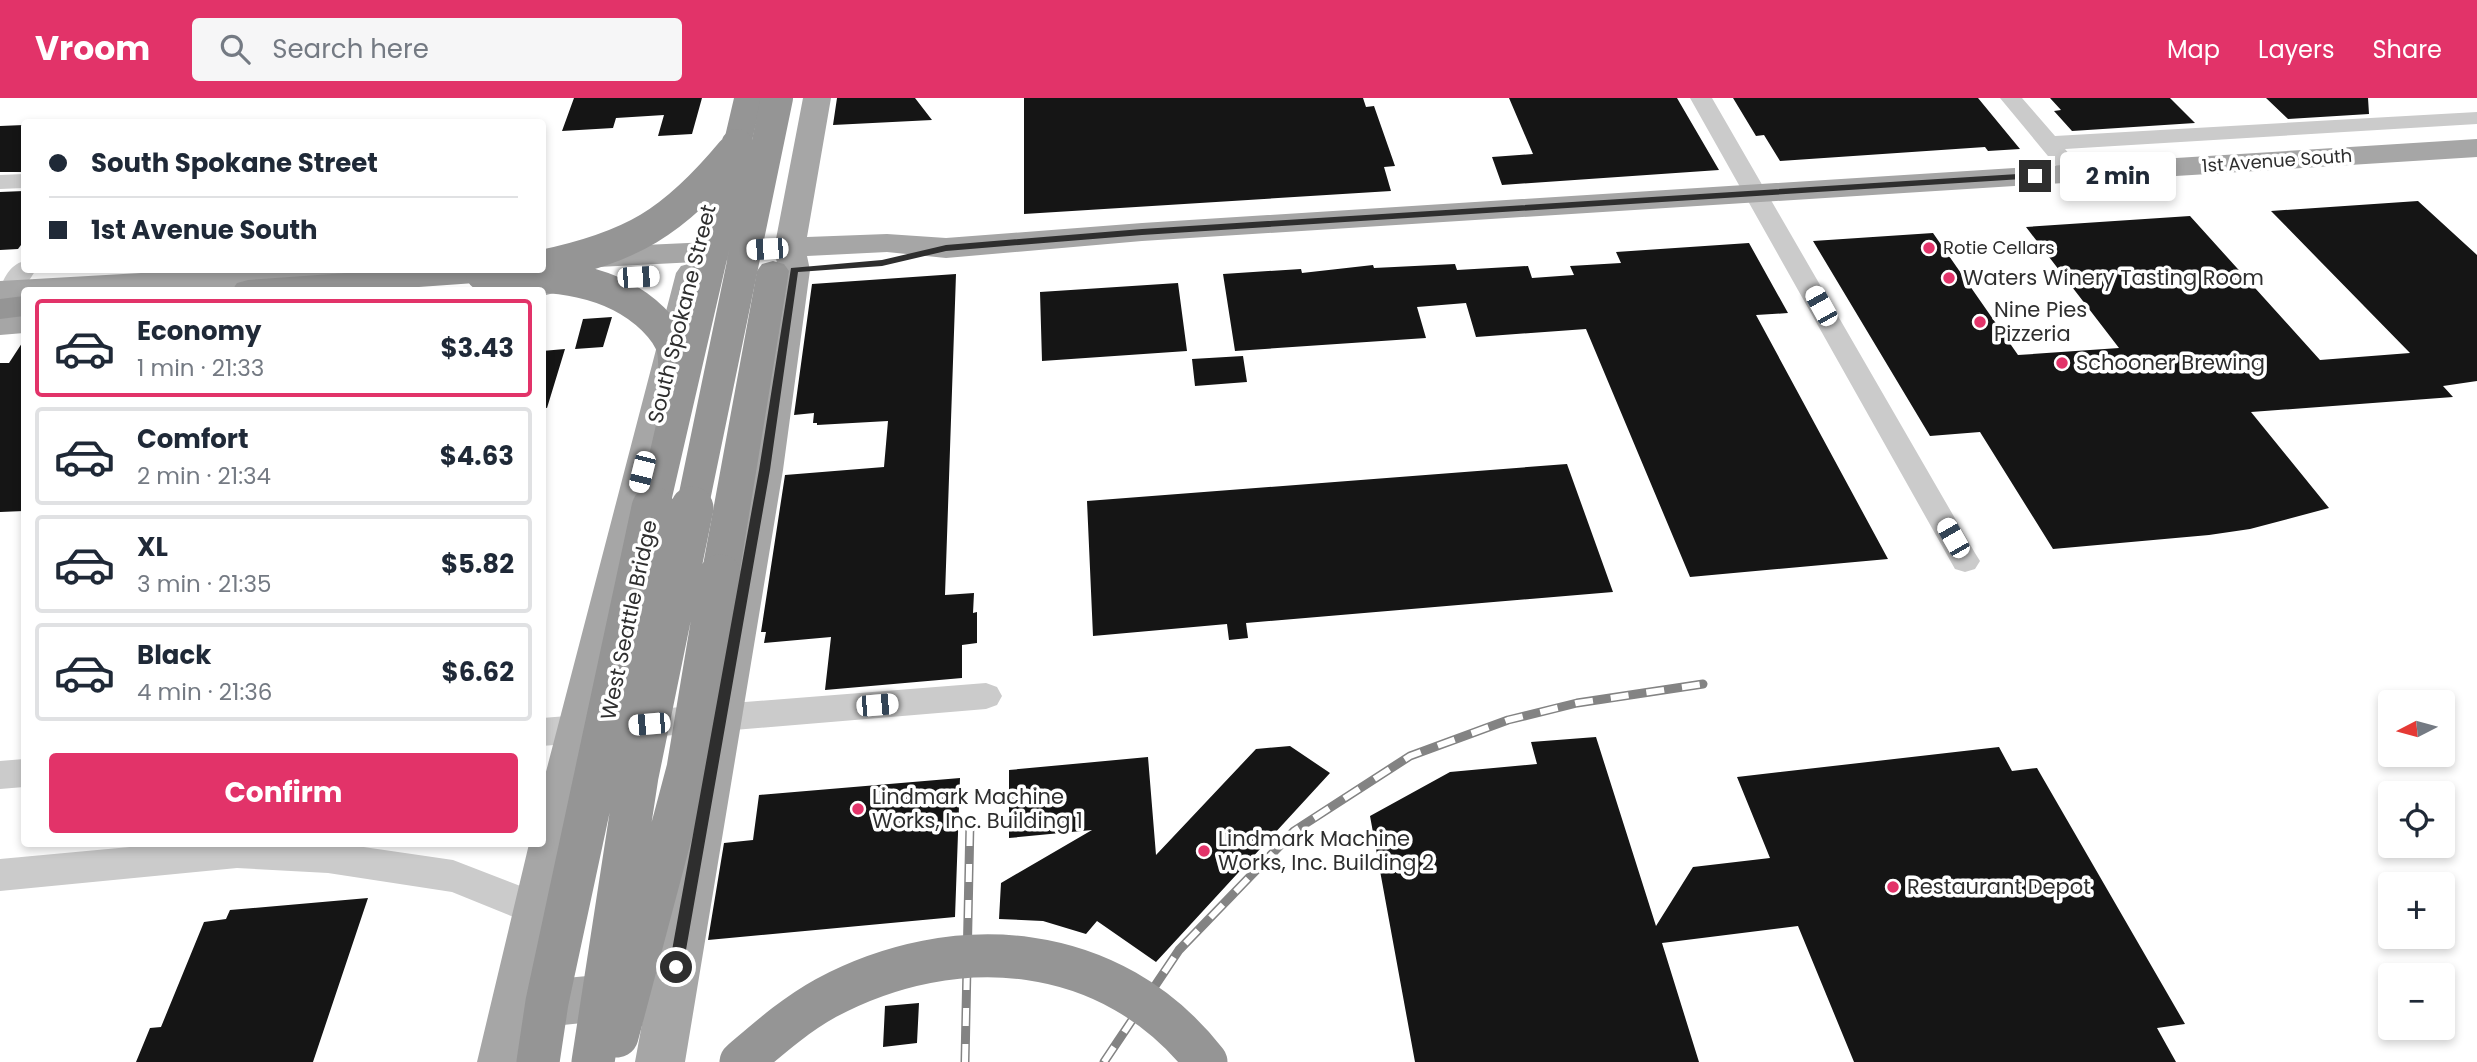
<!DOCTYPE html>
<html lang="en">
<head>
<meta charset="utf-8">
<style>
	:root { --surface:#fff; --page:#f6f6f7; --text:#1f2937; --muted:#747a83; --line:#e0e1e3; --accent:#e23369 }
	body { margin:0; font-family:Poppins,sans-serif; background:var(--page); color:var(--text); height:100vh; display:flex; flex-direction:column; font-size:26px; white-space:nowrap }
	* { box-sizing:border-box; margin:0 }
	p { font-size:23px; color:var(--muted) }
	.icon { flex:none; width:38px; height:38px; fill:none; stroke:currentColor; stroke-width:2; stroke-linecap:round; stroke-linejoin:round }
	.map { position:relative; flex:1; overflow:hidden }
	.side { position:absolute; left:21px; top:189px; width:525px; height:560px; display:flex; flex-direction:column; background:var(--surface); border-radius:7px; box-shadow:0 4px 10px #0003 }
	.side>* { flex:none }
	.top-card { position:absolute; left:21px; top:21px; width:525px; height:154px; border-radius:7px; box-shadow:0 4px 10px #0003; display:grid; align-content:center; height:154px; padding:0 28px; background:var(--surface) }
	.needle { width:46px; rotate:264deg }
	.tools { position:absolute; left:2378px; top:592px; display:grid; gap:14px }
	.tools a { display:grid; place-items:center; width:77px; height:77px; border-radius:7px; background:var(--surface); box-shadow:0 4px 10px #0003; font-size:35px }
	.end { position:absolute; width:32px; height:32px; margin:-16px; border:9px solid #2e2e2e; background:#fff; box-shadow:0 0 0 4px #fff }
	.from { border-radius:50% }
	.bubble { position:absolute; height:49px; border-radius:7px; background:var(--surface); box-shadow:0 4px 10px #0003; font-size:23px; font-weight:700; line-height:49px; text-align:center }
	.car { position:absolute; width:21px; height:42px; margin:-21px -10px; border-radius:9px; box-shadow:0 0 5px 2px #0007; background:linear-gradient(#fff 24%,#345 0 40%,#fff 0 76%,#345 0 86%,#fff 0) }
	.top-card b { display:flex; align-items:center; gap:24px; height:66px; font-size:26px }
	.top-card b+b { border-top:2px solid var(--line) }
	.top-card i { width:18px; height:18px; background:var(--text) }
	ul { padding:12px 0 0; list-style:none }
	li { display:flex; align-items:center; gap:21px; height:98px; margin:0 14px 10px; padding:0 14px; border:4px solid var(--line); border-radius:7px }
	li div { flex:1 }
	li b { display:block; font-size:26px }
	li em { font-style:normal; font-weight:700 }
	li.current { border-color:var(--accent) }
	li>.icon { width:63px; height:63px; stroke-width:1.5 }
	.action { display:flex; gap:14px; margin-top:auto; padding:14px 28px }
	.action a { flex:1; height:80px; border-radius:7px; background:var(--accent); color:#fff; font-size:28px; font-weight:700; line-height:80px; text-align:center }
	header { display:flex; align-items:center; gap:42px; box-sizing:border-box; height:98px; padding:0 35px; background:var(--accent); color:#fff }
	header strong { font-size:33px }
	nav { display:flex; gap:38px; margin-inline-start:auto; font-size:24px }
	.search { width:490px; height:63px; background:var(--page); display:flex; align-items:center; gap:18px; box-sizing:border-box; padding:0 24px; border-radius:7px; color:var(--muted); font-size:26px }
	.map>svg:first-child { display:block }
	.building { fill:#151515 }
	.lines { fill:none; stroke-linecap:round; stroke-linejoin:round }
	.minor { fill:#cbcbcb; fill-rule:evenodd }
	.major { fill:#a6a6a6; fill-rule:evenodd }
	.highway { fill:#959595; fill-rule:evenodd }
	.rail-casing { stroke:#838383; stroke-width:9 }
	.rail { stroke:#fff; stroke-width:6; stroke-dasharray:18; stroke-linecap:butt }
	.highway-bridge-far1 { stroke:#959595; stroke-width:32 }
	.highway-bridge { stroke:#959595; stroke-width:43 }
	.route { fill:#2e2e2e }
	.poi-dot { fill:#e23369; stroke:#fff; stroke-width:2.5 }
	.labels { text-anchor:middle; stroke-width:7; stroke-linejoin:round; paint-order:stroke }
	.far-street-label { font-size:18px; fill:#2e2e2e; stroke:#fff }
	.far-poi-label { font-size:18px; fill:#2e2e2e; stroke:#fff; text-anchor:start }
	.poi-label { font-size:21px; fill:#2e2e2e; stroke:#fff; text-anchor:start }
	.street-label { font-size:21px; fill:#2e2e2e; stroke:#fff }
</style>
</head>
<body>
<header>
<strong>Vroom</strong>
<div class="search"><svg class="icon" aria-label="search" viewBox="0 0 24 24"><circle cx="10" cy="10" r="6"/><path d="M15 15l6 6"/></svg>Search here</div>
<nav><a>Map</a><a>Layers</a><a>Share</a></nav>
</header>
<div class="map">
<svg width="2477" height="964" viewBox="0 0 2477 964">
	<rect width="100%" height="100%" fill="#fff"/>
	<path class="building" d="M574 0H702L692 36 658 38 664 17 616 20 613 30 562 33Z
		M837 0H915L932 22 833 27Z
		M1024 0H1363L1366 9 1374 8 1395 68 1384 69 1391 93 1024 116Z
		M1509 0H1677L1719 72 1502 87 1492 59 1533 56Z
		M1733 0H1978L2020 51 1988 53 1985 49 1780 63 1764 37 1756 38Z
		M2050 0H2170L2195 25 2072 33 2054 13 2061 12Z
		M2266 0H2368L2369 16 2288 21Z
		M24 27V74H0V28Z
		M24 93V143L18 151 0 152V94Z
		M2418 103 2477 157V283L2443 288 2453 299 2251 314 2329 410 2250 431 2209 437 2053 451 1980 334 1930 338 1813 143 1933 135 2018 257 2119 250 2026 129 2190 118 2320 262 2410 255 2271 113Z
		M1749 145 1788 215 1756 217 1888 461 1690 479 1586 231 1476 239 1466 205 1417 209 1426 240 1235 253 1223 176 1301 171 1302 175 1373 167 1374 170 1455 166 1457 172 1528 168 1532 180 1574 177 1570 168 1621 165 1616 154Z
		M956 176 945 497 974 495 973 515 977 514V545L962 547V580L825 592 831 539 764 545 766 534H761L785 377 884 369 888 323 817 327V325H813L814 315 794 317 812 186Z
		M1178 185 1187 253 1042 263 1040 194Z
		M612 219 603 249 575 251 583 221Z
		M24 242V413L0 414V265H9Z
		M565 251 547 310 542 309V253Z
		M1243 258 1247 284 1195 288 1192 261Z
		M1567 366 1613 494 1246 525 1248 540 1229 542 1227 526 1093 538 1087 403Z
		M1596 639 1656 828 1693 769 1770 760 1737 679 1999 649 2012 673 2037 670 2185 926 2157 930 2176 964H1854L1798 828 1662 845 1699 964H1415L1370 718 1450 674 1537 666 1531 644Z
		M1290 648 1330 675 1156 864 1097 823 1086 836 1043 823 999 821 1001 785 1092 732 1009 740V672L1148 659 1156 757 1256 651Z
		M960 680 955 819 708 842 724 745 753 742 759 697Z
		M368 800 313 964H136L150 930 161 929 204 824 226 821 230 812Z
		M919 905 917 945 883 949 885 908Z"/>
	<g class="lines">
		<path class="minor" d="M1690 0H1712L1975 455 1980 463 1975 471 1965 474 1955 471Z
			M2000 0H2022L2055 38 2477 14V26L2065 51 2086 76 2083 81H2067Z
			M24 76V90L0 91V77Z
			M24 163V172H36C26 186 19 204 0 199 0 184 9 167 24 163Z
			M986 585 997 589 1002 598 997 607 986 611 542 648V620Z
			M24 661V689L0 691V663Z
			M162 746H343L453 762 549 799 554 811 549 823 536 828 452 794 328 775 237 770 0 793V761Z"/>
		<path class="major" d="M803 0H831L807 139 887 136 946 140 1142 125 2477 41V59L1142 143 946 160 887 154 807 158 810 172 783 372 685 964H635L644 915 631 920 534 930 527 964H477L529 746H542V689L676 175 681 168 692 165 703 168 708 175 598 632 544 882 631 874 648 880 650 885 747 372 778 172 776 160 579 170 568 167 563 160 568 153 579 150 776 141Z
			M194 172H372L367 179 356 182 179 192H24V202L0 203V183Z
			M547 177 558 180 563 187 558 194 542 198V192H474L479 185Z
			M24 213V235L0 237V215Z"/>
		<path class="highway" d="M734 0H762L751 47 747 53 737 56 727 53 723 47Z
			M773 163 784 166 789 173 739 478 734 489 720 493 706 489 701 478 757 173 762 166Z
			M389 172H534L529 179 518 182 377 192H232L237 185 248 182Z
			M24 198V218L0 221V201Z"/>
		<defs>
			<path id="rail" d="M965 964 970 723
				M1104 964 1179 852 1294 733 1410 658 1508 622 1577 605 1703 586"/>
		</defs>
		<use href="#rail" class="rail-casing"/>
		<use href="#rail" class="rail"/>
		<path class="highway-bridge-far1" d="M542 168C632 149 673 125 732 54
			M482 176C543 178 607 176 653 221 662 230 671 241 673 253 675 263 674 275 674 285
			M653 411 737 47
			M692 411 777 0"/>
		<path class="highway-bridge" d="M617 938 688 671 720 478
			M538 964 547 904 653 410
			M593 964 637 678 692 410
			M741 964C768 941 795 917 826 900 955 831 1112 843 1206 964"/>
	</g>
	<path class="route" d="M2035 75 2038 80 1142 137 946 153 882 168 798 174 770 372 683 869 681 873H671L669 869 759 372 791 170 882 162 946 147 1142 131Z"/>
	<g class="poi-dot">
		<circle cx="1929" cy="150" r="7"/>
		<circle cx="1949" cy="180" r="7"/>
		<circle cx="1980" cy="224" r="7"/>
		<circle cx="2062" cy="265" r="7"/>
		<circle cx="858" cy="711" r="7"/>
		<circle cx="1204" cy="753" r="7"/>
		<circle cx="1893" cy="789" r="7"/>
	</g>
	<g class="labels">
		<g class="far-street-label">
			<text transform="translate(2277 63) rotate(-4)" y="6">1st Avenue South</text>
		</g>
		<g class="far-poi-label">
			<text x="1943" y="156">Rotie Cellars</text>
		</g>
		<g class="poi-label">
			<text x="1963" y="187">Waters Winery Tasting Room</text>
			<text x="1994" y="219">Nine Pies<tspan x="1994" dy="24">Pizzeria</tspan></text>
			<text x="2076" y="272">Schooner Brewing</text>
			<text x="872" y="706">Lindmark Machine<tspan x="872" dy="24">Works, Inc. Building 1</tspan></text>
			<text x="1218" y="748">Lindmark Machine<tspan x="1218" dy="24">Works, Inc. Building 2</tspan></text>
			<text x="1907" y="796">Restaurant Depot</text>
		</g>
		<g class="street-label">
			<text transform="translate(682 216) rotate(-76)" y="7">South Spokane Street</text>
			<text transform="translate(629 522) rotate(-78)" y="7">West Seattle Bridge</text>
		</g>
	</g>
</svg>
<div class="tools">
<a><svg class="needle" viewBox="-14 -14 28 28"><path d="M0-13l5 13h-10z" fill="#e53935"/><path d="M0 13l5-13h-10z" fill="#747a83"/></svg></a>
<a><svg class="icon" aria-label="locate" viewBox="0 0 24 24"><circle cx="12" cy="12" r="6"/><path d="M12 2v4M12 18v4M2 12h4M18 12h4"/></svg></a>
<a>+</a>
<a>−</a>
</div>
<i class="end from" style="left:676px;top:869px"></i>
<i class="end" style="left:2035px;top:78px"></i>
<div class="bubble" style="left:2060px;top:54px;width:116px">2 min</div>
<i class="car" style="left:767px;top:151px;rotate:267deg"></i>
<i class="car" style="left:638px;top:179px;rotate:87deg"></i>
<i class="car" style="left:1821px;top:208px;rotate:331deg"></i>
<i class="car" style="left:642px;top:374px;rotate:194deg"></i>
<i class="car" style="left:1953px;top:440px;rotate:330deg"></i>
<i class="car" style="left:877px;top:607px;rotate:85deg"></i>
<i class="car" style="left:649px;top:626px;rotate:265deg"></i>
<div class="top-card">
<b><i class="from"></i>South Spokane Street</b>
<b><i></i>1st Avenue South</b>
</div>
<section class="side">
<ul>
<li class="current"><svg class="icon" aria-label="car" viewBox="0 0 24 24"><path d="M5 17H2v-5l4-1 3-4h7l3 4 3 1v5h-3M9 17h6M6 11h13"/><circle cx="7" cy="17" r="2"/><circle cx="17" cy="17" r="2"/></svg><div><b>Economy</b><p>1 min · 21:33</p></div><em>$3.43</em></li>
<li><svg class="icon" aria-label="car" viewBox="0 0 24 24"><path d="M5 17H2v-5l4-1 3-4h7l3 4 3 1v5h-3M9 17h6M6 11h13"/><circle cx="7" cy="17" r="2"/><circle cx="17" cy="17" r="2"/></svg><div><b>Comfort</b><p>2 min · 21:34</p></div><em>$4.63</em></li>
<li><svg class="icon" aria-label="car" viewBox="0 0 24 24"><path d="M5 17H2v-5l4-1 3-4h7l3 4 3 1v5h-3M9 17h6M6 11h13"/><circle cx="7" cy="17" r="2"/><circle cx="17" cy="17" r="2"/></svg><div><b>XL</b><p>3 min · 21:35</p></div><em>$5.82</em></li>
<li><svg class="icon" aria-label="car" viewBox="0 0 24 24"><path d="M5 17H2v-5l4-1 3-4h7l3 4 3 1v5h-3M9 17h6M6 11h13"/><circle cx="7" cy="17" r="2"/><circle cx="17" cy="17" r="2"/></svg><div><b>Black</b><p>4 min · 21:36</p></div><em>$6.62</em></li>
</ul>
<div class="action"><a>Confirm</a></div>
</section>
</div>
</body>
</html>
